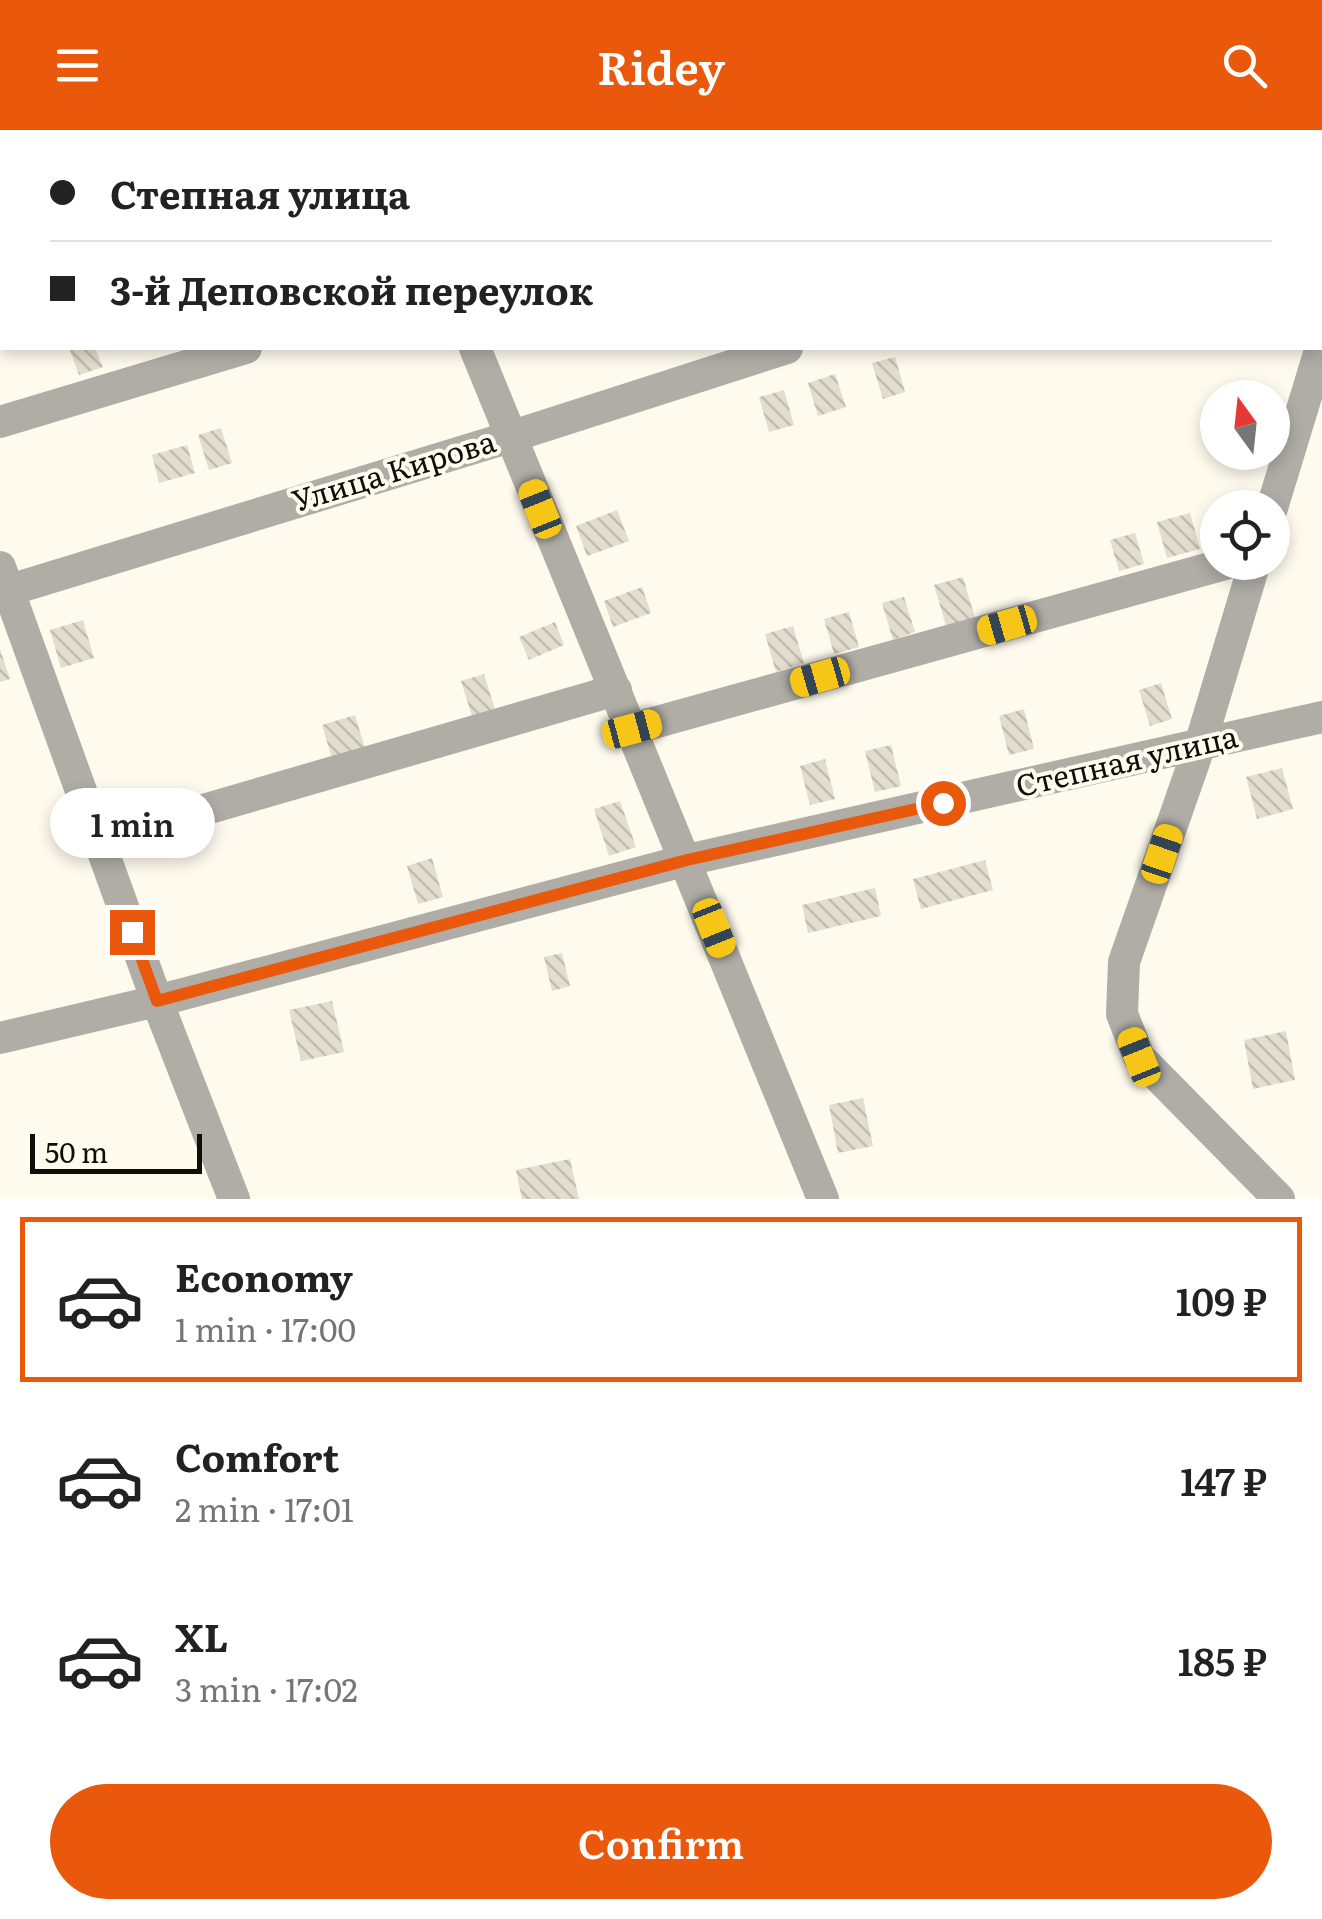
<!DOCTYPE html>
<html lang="en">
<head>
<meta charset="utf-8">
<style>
	:root { --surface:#fff; --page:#f2f2f2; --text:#222; --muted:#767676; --line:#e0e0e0; --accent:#ea580c }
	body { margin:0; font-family:Literata,serif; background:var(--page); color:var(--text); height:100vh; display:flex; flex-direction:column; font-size:38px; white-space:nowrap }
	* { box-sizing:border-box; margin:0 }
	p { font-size:32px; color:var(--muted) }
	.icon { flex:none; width:55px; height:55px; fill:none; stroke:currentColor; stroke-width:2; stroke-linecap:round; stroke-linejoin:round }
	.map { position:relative; height:1069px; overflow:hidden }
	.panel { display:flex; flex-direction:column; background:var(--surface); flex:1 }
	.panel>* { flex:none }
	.banner { position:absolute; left:0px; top:0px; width:1322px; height:220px; box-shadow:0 5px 15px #0003; display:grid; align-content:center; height:220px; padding:0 50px; background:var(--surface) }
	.needle { width:65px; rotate:345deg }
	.tools { position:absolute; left:1200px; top:250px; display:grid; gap:20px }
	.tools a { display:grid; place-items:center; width:90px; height:90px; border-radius:50%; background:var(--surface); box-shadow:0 5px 15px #0003; font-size:50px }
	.scale { position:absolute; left:30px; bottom:25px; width:172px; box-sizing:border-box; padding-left:10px; border:5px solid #0e0d07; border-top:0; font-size:28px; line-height:35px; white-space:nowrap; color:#0e0d07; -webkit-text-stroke:8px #fefaed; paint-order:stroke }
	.end { position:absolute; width:45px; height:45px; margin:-22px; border:12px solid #ea580c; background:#fff; box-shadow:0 0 0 5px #fff }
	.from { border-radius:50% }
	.bubble { position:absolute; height:70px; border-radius:35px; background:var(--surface); box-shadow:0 5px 15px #0003; font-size:32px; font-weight:600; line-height:70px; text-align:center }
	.car { position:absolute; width:30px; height:60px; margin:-30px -15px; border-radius:12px; box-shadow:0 0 8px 2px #0007; background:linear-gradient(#f5c518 24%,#345 0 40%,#f5c518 0 76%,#345 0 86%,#f5c518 0) }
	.banner b { display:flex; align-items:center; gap:35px; height:95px; font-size:38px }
	.banner b+b { border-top:2px solid var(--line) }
	.banner i { width:25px; height:25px; background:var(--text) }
	ul { padding:18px 0 0; list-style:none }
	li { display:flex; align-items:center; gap:30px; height:165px; margin:0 20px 15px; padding:0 30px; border:5px solid transparent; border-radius:0px }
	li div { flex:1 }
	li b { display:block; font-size:38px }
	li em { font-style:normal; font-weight:600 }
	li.current { border-color:var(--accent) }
	li>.icon { width:90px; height:90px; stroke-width:1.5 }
	.button { display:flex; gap:20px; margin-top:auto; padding:20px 50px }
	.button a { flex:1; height:115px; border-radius:60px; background:var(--accent); color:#fff; font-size:40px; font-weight:600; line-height:115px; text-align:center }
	header { display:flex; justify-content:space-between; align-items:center; height:130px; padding:0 50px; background:var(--accent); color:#fff; font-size:45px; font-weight:600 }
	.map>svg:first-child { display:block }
	.building { fill:url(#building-back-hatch) }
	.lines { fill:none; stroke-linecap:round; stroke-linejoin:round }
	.minor { stroke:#afada6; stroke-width:32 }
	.route { stroke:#ea580c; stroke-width:12 }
	.labels { text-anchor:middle; stroke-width:8; stroke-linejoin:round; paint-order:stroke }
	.street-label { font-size:30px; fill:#0e0d07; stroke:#fefaed }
</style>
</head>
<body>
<header><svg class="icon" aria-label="menu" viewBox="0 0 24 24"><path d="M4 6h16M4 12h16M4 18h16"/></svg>Ridey<svg class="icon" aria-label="search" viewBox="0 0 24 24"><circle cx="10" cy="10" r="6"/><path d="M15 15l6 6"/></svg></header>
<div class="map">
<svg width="1322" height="1069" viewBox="0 0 1322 1069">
	<defs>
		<pattern id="building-back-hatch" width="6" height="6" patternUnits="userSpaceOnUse" patternTransform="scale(2.5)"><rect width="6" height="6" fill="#e2ddcd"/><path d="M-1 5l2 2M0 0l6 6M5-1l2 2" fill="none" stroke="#c1bcaf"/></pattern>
	</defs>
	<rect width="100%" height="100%" fill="#fefaed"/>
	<path class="building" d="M75 218H95L103 237 79 245 70 220Z
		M895 227 905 262 883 269 872 233Z
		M835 244 846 277 818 286 808 253Z
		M784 260 794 295 769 302 759 267Z
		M221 298 232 333 209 340 198 305Z
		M187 315 195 343 159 353 152 325Z
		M617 380 629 411 587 426 576 396Z
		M1190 383 1200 419 1167 428 1157 392Z
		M1135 403 1144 434 1119 441 1110 410Z
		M963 447 975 488 946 496 934 455Z
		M642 457 651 483 613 497 604 471Z
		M904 467 915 502 893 510 882 473Z
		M849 482 859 517 834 524 824 489Z
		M83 490 94 528 61 538 50 500Z
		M555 492 564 515 529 530 519 507Z
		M793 496 804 533 776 542 765 504Z
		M0 519 10 549 0 552Z
		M484 544 497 586 474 593 461 551Z
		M1161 553 1172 589 1150 596 1139 560Z
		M1024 579 1034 619 1009 625 999 586Z
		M355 585 367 625 334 635 322 595Z
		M891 615 901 656 875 662 865 621Z
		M825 629 835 669 810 675 800 636Z
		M1282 638 1293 679 1257 689 1246 647Z
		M620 671 636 717 609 726 594 679Z
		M432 728 443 767 418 774 407 736Z
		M985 730 993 760 921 779 913 749Z
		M875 758 881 786 808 803 802 775Z
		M562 823 570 856 552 861 544 827Z
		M332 871 344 922 301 931 289 880Z
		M1286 901 1295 950 1253 959 1244 910Z
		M863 968 873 1016 838 1023 829 975Z
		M570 1029 579 1069H522L516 1040Z"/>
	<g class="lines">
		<path class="minor" d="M384 0 385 2
			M113 2 122 0
			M0 34 2 33
			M1320 45H1322
			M475 218 823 1069
			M0 292 246 218
			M1272 378 1322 214
			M1255 432 1200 615 1124 832 1122 884 1139 927 1279 1069
			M0 437 157 871 234 1069
			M0 463 510 307 787 218
			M632 599 1232 432
			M94 697 203 680 616 560
			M0 908 157 871 687 730 1322 587"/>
	</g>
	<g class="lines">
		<path class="route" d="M132 802 157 871 687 730 943 673"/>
	</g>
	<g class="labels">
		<g class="street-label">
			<text transform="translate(394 342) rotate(-17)" y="10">Улица Кирова</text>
			<text transform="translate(1127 632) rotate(-13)" y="10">Степная улица</text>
		</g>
	</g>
</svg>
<div class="tools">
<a><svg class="needle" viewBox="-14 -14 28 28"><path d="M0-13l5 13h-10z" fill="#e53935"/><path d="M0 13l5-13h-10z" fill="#767676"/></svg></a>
<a><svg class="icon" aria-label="locate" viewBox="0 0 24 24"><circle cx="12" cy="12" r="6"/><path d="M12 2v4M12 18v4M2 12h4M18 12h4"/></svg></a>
</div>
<div class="scale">50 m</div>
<i class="end from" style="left:943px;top:673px"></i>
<i class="end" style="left:132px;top:802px"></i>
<div class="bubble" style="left:50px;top:658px;width:165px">1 min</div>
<i class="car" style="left:540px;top:379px;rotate:338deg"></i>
<i class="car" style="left:1007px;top:495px;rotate:254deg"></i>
<i class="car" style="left:820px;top:547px;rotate:254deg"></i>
<i class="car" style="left:632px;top:599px;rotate:75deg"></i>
<i class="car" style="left:1162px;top:724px;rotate:19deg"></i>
<i class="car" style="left:714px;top:798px;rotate:158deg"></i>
<i class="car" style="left:1139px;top:927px;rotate:338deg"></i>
<div class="banner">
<b><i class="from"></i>Степная улица</b>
<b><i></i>3-й Деповской переулок</b>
</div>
</div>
<section class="panel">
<ul>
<li class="current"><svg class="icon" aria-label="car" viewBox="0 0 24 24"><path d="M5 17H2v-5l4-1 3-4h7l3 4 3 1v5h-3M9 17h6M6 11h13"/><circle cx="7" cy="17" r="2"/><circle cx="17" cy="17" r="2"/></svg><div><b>Economy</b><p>1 min · 17:00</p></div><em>109 ₽</em></li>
<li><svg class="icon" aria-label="car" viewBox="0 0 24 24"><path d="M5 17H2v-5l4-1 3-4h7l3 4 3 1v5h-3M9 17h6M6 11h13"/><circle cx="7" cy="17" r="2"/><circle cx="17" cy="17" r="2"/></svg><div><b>Comfort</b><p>2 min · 17:01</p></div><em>147 ₽</em></li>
<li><svg class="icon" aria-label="car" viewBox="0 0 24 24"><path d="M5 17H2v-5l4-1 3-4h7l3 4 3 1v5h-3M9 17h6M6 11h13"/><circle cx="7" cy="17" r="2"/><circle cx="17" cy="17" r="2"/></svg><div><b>XL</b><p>3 min · 17:02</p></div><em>185 ₽</em></li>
</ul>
<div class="button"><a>Confirm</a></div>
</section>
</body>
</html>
